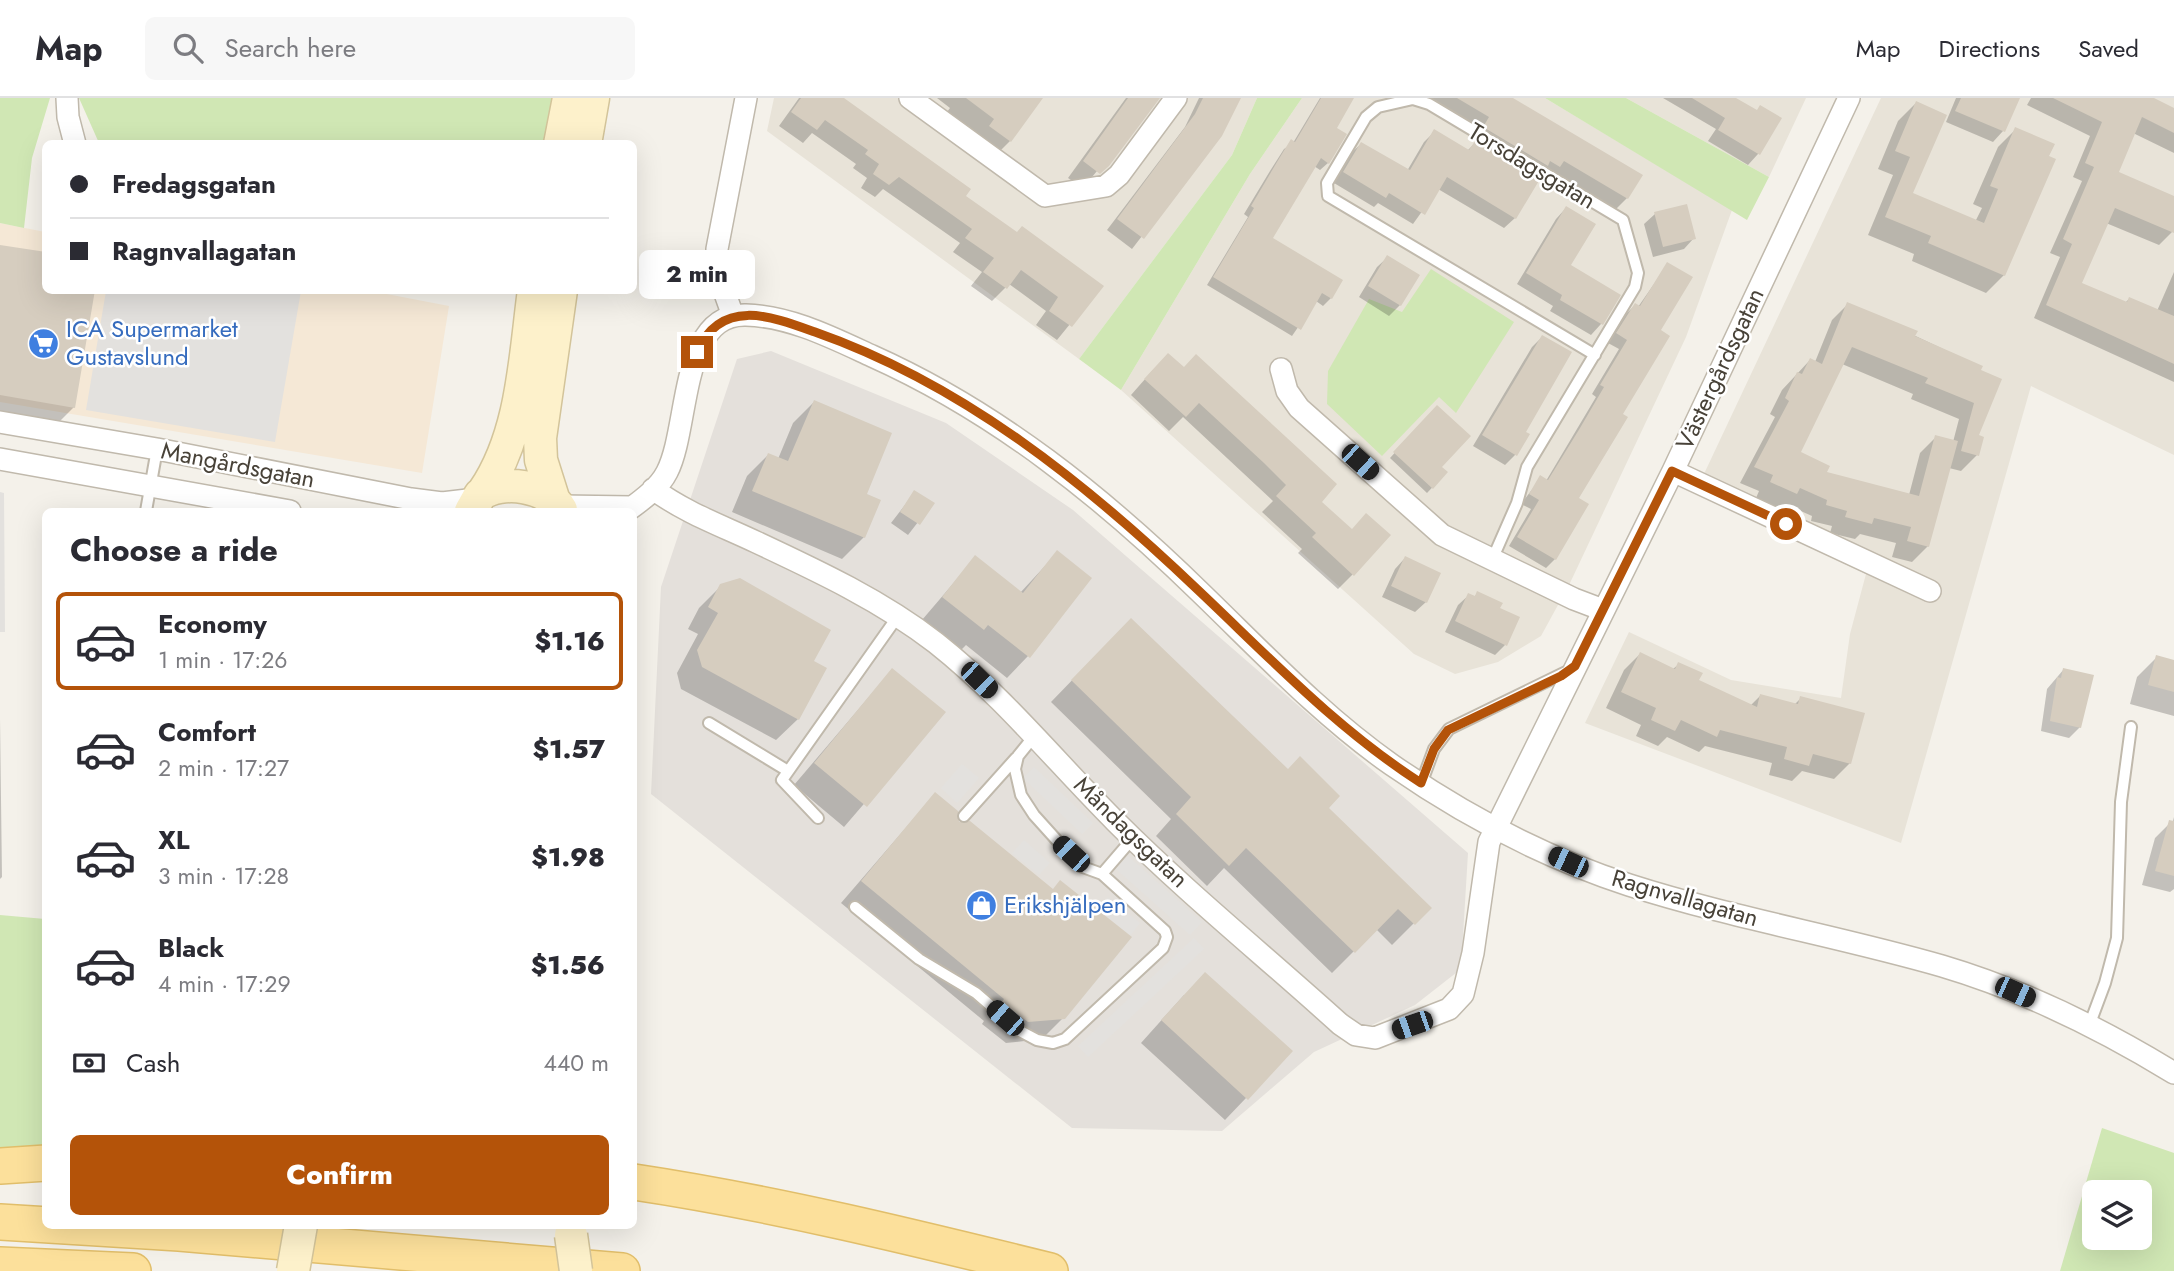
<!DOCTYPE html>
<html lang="en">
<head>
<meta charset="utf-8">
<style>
	:root { --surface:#fff; --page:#f7f7f7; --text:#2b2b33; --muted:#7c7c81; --line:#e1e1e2; --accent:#b45309 }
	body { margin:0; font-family:Jost,sans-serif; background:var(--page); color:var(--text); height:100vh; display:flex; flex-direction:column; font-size:26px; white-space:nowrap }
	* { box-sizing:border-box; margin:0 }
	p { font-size:23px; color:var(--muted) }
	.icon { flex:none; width:38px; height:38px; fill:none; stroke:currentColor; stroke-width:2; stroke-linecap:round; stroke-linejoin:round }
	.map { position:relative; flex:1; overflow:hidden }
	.sheet { position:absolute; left:42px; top:410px; width:595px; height:721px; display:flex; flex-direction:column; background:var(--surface); border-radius:10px; box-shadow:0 7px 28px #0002 }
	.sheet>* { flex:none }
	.guide { position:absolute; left:42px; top:42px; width:595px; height:154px; border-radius:10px; box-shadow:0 7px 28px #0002; display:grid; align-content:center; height:154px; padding:0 28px; background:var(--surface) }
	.controls { position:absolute; left:2082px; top:1082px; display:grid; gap:14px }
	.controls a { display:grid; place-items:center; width:70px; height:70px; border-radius:10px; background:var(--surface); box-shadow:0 7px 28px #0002; font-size:35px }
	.end { position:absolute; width:32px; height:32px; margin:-16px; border:9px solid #b45309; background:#fff; box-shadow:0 0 0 4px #fff }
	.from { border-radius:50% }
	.bubble { position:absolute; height:49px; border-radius:10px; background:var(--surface); box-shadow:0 7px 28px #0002; font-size:23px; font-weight:800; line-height:49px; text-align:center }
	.car { position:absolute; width:21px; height:42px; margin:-21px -10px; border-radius:9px; box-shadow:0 0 5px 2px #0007; background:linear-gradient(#222 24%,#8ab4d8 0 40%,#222 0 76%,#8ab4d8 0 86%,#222 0) }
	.guide b { display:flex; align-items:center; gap:24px; height:66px; font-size:26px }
	.guide b+b { border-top:2px solid var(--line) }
	.guide i { width:18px; height:18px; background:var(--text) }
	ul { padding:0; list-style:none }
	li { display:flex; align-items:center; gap:21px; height:98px; margin:0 14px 10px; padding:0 14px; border:4px solid transparent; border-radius:10px }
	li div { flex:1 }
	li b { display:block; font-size:26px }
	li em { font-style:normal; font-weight:800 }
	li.on { border-color:var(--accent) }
	li>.icon { width:63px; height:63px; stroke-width:1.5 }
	h2 { padding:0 28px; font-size:32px; line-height:84px }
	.pay { display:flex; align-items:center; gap:18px; height:77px; padding:0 28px; font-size:26px }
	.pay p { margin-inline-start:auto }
	.cta { display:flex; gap:14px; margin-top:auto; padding:14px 28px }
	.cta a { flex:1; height:80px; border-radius:10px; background:var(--accent); color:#fff; font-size:28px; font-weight:800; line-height:80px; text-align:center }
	header { display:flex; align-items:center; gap:42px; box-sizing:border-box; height:98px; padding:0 35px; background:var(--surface); border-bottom:2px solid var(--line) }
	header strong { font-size:33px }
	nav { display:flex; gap:38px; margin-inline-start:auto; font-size:24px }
	.search { width:490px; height:63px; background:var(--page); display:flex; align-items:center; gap:18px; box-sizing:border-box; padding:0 24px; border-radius:10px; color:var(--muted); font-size:26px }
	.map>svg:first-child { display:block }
	.residential { fill:#e8e3d8 }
	.commercial { fill:#f5e8d6 }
	.industrial { fill:#e4e0db }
	.green { fill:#d0e7b4; fill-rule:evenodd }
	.parking { fill:#e3e1de }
	.shadow { fill:#0003; fill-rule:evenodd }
	.building { fill:#d6cdbf }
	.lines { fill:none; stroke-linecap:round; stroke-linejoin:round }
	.lane-casing { stroke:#c0b9ac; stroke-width:14 }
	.street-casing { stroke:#c0b9ac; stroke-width:24 }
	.secondary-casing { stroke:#d3c49a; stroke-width:35 }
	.primary-casing { stroke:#e1be6a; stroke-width:38 }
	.lane { stroke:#fff; stroke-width:10 }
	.street { stroke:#fff; stroke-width:21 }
	.secondary { stroke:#fdf1cb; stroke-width:32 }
	.primary { stroke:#fce09b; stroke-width:35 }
	.secondary-bridge-casing { stroke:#d3c49a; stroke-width:35; stroke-linecap:butt }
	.secondary-bridge { stroke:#fdf1cb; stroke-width:32 }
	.route { stroke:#b45309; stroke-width:9 }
	.labels { text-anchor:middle; stroke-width:5; stroke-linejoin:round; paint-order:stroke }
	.street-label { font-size:24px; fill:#484238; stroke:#fff }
	.shop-label { font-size:24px; fill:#366cbe; stroke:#fff; text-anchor:start }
</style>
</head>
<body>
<header>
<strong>Map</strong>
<div class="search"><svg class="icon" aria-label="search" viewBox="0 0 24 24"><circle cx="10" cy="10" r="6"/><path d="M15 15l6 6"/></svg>Search here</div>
<nav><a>Map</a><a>Directions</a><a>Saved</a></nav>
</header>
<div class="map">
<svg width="2174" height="1173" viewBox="0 0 2174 1173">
	<rect width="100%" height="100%" fill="#f4f1ea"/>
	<path class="residential" d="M774 0H1257L1232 57 1079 261 767 33Z
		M1302 0H1545L1732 112 1686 239 1570 485 1541 538 1498 564 1455 576 1414 556 1121 292 1250 76Z
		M1626 0H1806L1769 79Z
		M1881 0H2174V357L2031 288 1901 745 1585 625 1629 534 1731 582 1841 600 1850 536 1866 476 1695 395Z"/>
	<path class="commercial" d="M0 125 45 134 46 192H366L449 208 422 375 0 304Z"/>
	<path class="industrial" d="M771 253 946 325 1073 412 1468 755 1461 871 1415 907 1314 954 1222 1033 1072 1030 651 696 661 489 737 261Z"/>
	<path class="green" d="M0 0H50L32 60 24 130 0 125Z
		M79 0H554L543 46 99 45Z
		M1257 0H1302L1250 76 1121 292 1079 261 1232 57Z
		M1545 0H1626L1769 79 1747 122Z
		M1431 171 1514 224 1456 315 1439 299 1382 358 1327 306 1328 273 1369 201 1402 214Z
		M0 817 45 821V1052L0 1055Z
		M2102 1030 2174 1055V1173H2060ZM2095 1094H2140V1139H2095Z"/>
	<path class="parking" d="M106 193H301L275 344 86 312Z
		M0 394 4 395 5 534H0Z
		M962 666 979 680 957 705 941 690Z
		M1034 669 1093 725 1082 736 1023 680Z
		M1024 742 1050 765 1039 777 1012 755Z
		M1128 758 1202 824 1190 837 1116 771Z
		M1108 799 1140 825 1130 838 1098 811Z
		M1194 840 1204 851 1088 959 1078 948Z"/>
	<path class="shadow" d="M799 0H841L964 98 1017 136 1101 188 1057 242 1036 227 1046 213 1009 186 992 203 971 188 982 174 953 154 960 145 883 91 875 99 861 90 867 80 853 70 856 66 812 35 803 45 779 28Z
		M937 0H1041L1010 43 994 59 974 45 980 37 947 14 950 10Z
		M1126 0H1157L1083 90 1068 80Z
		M1199 0H1239L1220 37 1132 151 1107 132 1185 29Z
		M1320 0H1343L1328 65 1320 72 1314 68 1270 140 1331 200 1323 208 1316 203 1292 238 1207 187 1248 119 1244 116 1270 73 1284 51 1293 45Z
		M1429 0H1511L1627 100 1616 111 1553 74 1549 79 1540 73 1533 80 1515 120 1504 130 1438 91 1413 126 1378 105 1374 109 1334 85 1350 56 1361 46 1407 73 1424 44 1434 34 1467 53 1478 42 1474 40 1479 30Z
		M1663 0H1733L1756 14 1780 20 1758 56 1748 67 1708 43 1716 31Z
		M1956 0H2007L2003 33 1993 44 1946 24Z
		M2031 0H2150L2174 12V55L2133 35 2116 75 2174 100 2172 134 2159 147 2106 125 2079 186 2125 205 2129 201 2157 213 2174 174V284L2034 220 2060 159 2050 155 2082 83 2073 79 2090 38 2027 7Z
		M1916 5 1911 96 1975 124 1982 110 1973 106 1998 49 2016 31 2004 177 1986 195 1912 163 1914 156 1868 137 1893 77 1878 71 1898 23Z
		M1566 110 1569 167 1619 197 1601 226 1591 237 1550 213 1553 208 1517 186 1556 121Z
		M1655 116 1694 140 1684 151 1653 159 1644 126Z
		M0 149 46 192 74 309 58 325 0 315Z
		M1388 159 1418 178 1400 207 1389 218 1359 199 1377 169Z
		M1668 166 1658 233 1621 317 1577 401 1555 461 1546 470 1509 448 1531 411 1521 406 1541 380 1546 383 1596 299 1592 296 1619 251 1608 245 1626 216 1635 207 1638 209Z
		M1848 206 1981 269 1977 357 1961 373 1949 370 1928 448 1912 464 1892 459 1896 445 1860 436 1855 441 1830 435 1832 428 1811 423 1812 418 1785 406 1779 411 1756 400 1759 393 1740 385 1775 319 1770 316 1782 292 1810 262 1815 264 1832 222ZM1842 266 1913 296 1911 301 1959 321 1953 344 1936 339 1920 355 1909 397 1824 375 1799 355Z
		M1542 239 1523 335 1515 357 1505 367 1473 348 1532 249Z
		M1184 271 1319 404 1353 476 1338 491 1298 455 1302 451 1262 414 1273 403 1183 319 1169 333 1131 297 1153 272Z
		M814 304 864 439 842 461 732 414 747 378 768 357 778 361 793 325Z
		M1437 309 1439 369 1446 375 1427 395 1390 360Z
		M915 394 932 406 908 437 891 425Z
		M1057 455 1028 558 1007 580 966 547 961 552 922 522 975 460 1020 495Z
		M1405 460 1426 504 1415 514 1382 499 1395 471Z
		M721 488 811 564 798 621 776 642 681 591 677 575 698 536 688 531 699 510Z
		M1478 495 1498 511 1505 547 1495 557 1445 534 1458 507 1469 497 1474 499Z
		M1110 543 1326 710 1429 810 1392 847 1376 831 1332 875 1224 770 1207 788 1156 738 1171 721 1051 604Z
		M1640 556 1673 571 1679 566 1697 583 1750 608 1760 598 1794 607 1801 600 1850 665 1834 681 1802 673 1792 683 1769 677 1772 665 1705 648 1699 654 1667 639 1658 648 1636 638 1641 627 1606 610 1624 572Z
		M2157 559 2174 564V618L2130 606 2137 579Z
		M2064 571 2080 629 2069 640 2041 633 2047 591Z
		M892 572 943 614 844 729 794 687Z
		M0 620 2 779 0 781Z
		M935 696 958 726 1064 919 1042 941 1006 945 982 926 984 923 841 805Z
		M2174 719V791L2170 794 2142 787 2155 740 2169 726 2172 727Z
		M1184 897 1290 954 1225 1022 1141 945Z"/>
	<path class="building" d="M801 0H844L971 91 966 98 1017 134 1022 128 1104 188 1072 229 1049 213 1058 199 1021 172 1007 191 983 174 994 160 965 140 972 131 899 79 889 87 873 76 879 66 865 56 868 52 825 22 817 32 791 14Z
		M966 0H1043L1011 44 989 28 994 21Z
		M1128 0H1160L1109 68 1100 76 1083 63Z
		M1203 0H1241L1222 38 1144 141 1117 121 1195 16Z
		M1321 0H1354L1337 30 1347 36 1329 66 1321 60 1273 140 1343 182 1332 201 1322 195 1301 232 1213 179 1254 110 1251 108 1277 64 1291 41 1295 44Z
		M1457 0H1513L1643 77 1628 101 1564 63 1560 69 1550 63 1548 68 1483 29 1489 19Z
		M1692 0H1736L1757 12 1760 7 1782 20 1760 57 1718 32 1725 20Z
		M1961 0H2020L2005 34 1955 13Z
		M2053 0H2154L2174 10V35L2142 19 2119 74 2174 98V135L2115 110 2082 185 2127 204 2129 199 2174 218V266L2046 207 2072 146 2063 141 2094 69 2085 65 2102 24Z
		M1916 3 1947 17 1913 95 1984 125 1998 91 1990 88 2015 29 2055 46 2049 58 2056 61 2005 178 1928 145 1931 138 1885 119 1910 59 1895 53Z
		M1434 31 1469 52 1475 43 1540 81 1516 121 1447 79 1425 117 1389 95 1386 100 1343 74 1361 44 1410 72Z
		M1687 106 1696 141 1663 149 1654 114Z
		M1566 108 1596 126 1571 167 1621 197 1603 227 1560 202 1562 197 1526 175Z
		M0 147 46 154V192H95L75 310 0 297Z
		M1387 157 1420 177 1401 208 1368 188Z
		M1667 164 1693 179 1661 232 1670 238 1623 316 1628 319 1579 400 1589 406 1556 462 1517 439 1539 402 1529 396 1540 377 1548 382 1580 330 1604 289 1600 287 1627 242 1616 235 1635 205 1640 208Z
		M1847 204 1918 233 1915 238 1983 268 1981 272 2002 281 1979 337 1984 339 1979 358 1961 353 1974 305 1925 285 1928 280 1852 249 1801 354 1830 368 1827 374 1919 398 1935 337 1958 343 1929 449 1907 443 1911 429 1874 420 1872 426 1845 419 1847 413 1826 407 1827 402 1800 390 1797 396 1770 384 1773 377 1754 369 1789 303 1785 300 1797 274 1802 276 1810 260 1822 266Z
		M1542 237 1572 254 1526 334 1530 336 1517 358 1482 337Z
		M1168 255 1184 269 1196 256 1337 386 1322 404 1352 431 1366 415 1391 437 1354 478 1312 439 1316 435 1276 398 1286 387 1264 365 1199 305 1186 319 1144 281Z
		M814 302 892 335 867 396 881 402 865 440 752 393 768 355 788 363Z
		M1437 307 1471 338 1442 369 1448 374 1433 391 1393 354Z
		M914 392 935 405 920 427 900 414Z
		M1057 452 1092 480 1030 560 988 527 984 532 942 499 975 457 1023 495Z
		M1405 458 1441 475 1427 505 1391 488Z
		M740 480 831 532 814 563 827 570 799 622 702 569 697 552 718 515 708 509 720 486Z
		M1477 493 1503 505 1500 510 1520 519 1507 548 1455 523 1468 495 1475 498Z
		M1131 520 1288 671 1300 658 1340 698 1329 710 1432 810 1415 827 1398 811 1355 855 1246 750 1229 768 1176 716 1191 699 1071 582Z
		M1640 554 1675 571 1678 564 1703 575 1699 582 1757 609 1760 596 1798 606 1800 598 1865 615 1851 666 1813 656 1809 668 1784 661 1787 649 1720 632 1717 639 1681 622 1675 633 1651 622 1656 610 1621 594Z
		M2156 557 2174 562V594L2148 587Z
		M892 570 946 614 867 709 814 665Z
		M2063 570 2094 577 2081 630 2050 623 2057 579 2061 580Z
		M935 694 958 713 959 724 970 723 1053 791 1060 782 1132 839 1065 921 1028 924 1002 904 1004 901 861 783Z
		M2169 722 2174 723V778L2155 773Z
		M1205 874 1293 953 1248 1002 1161 922Z"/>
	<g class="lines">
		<defs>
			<path id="lane" d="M146 413 157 351
				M1492 462 1517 405 1527 369 1635 189 1638 175 1623 122 1429 6 1413 1 1378 9 1366 19 1327 85 1328 98 1595 257
				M709 625 788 673
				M1421 686 1434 651 1449 631 1570 572
				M964 718 1016 660
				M818 720 782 682 898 518
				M1102 776 1133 740
				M855 809 919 861 976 895 1020 933 1037 942 1053 945 1065 941 1163 850 1167 839 1165 833 1102 776 1080 768 1034 717 1021 697 1015 671 1018 658 1035 637
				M2089 928 2105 885 2117 840 2121 704 2131 629"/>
			<path id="street" d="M67 0 68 19 75 46
				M910 0 1045 98 1106 88 1119 77 1176 0
				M733 218 717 173V151L746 0
				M1281 271 1287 293 1299 310 1442 437 1574 501 1603 512
				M0 324 157 351 411 401 442 405 476 401
				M0 361 290 413
				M1673 373 1930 493
				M653 391C686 415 720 427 756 444 818 473 882 503 936 545 1003 598 1056 664 1116 724 1187 795 1266 859 1340 926L1356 937 1375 940 1449 911 1463 896 1473 855 1489 744 1673 373 1849 0
				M560 408 632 409
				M627 413C642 402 659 390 667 374 690 330 679 215 746 217 790 218 833 240 872 258 997 314 1104 400 1202 496 1263 555 1322 618 1392 667 1464 717 1546 760 1629 787 1732 820 1838 838 1942 868 2023 892 2102 931 2174 975"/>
			<path id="secondary" d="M560 46 569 0
				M585 46 593 0
				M484 393C523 336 525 259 534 192
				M553 400 541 362 540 340 561 192
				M471 413 480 397C501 381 548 387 561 412"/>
			<path id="primary" d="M0 1068 46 1065
				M634 1084C774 1105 912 1139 1050 1173
				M0 1124 179 1135 622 1173
				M0 1167 133 1173"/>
		</defs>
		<use href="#lane" class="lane-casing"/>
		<use href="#street" class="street-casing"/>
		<use href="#secondary" class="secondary-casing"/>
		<use href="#primary" class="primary-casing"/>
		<use href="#lane" class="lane"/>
		<use href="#street" class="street"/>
		<use href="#secondary" class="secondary"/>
		<use href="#primary" class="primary"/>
		<defs>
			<path id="secondary-bridge" d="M571 1137 576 1173
				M293 1173 301 1127"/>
		</defs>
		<use href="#secondary-bridge" class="secondary-bridge-casing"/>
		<use href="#secondary-bridge" class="secondary-bridge"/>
	</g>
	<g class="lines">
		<path class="route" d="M697 254C721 199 771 218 815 234 963 286 1086 385 1198 492 1270 560 1337 631 1421 685L1434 651 1448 632 1561 578 1575 568 1672 373 1786 426"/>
	</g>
	<defs>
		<symbol id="supermarket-disc" viewBox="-11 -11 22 22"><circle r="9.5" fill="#3f7fe0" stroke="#fff"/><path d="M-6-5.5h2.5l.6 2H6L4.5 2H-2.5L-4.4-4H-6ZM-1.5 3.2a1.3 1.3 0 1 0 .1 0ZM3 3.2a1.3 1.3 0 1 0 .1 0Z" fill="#fff"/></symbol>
		<symbol id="shop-disc" viewBox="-11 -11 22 22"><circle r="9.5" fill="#3f7fe0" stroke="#fff"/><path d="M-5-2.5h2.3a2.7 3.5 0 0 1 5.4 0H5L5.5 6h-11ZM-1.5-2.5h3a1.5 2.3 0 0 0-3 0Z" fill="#fff"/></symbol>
	</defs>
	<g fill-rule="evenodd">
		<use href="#supermarket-disc" x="26" y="228" width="35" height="35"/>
		<use href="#shop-disc" x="964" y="790" width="35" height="35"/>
	</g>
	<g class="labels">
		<g class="street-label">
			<text transform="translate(1532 68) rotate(31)" y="8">Torsdagsgatan</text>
			<text transform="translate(1720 271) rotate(-65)" y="8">Västergårdsgatan</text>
			<text transform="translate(238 367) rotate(11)" y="8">Mangårdsgatan</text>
			<text transform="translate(1131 734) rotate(44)" y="8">Måndagsgatan</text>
			<text transform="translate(1685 800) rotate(16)" y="8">Ragnvallagatan</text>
		</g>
		<g class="shop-label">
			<text x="66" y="239">ICA Supermarket<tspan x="66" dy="28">Gustavslund</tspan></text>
			<text x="1004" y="815">Erikshjälpen</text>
		</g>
	</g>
</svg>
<div class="controls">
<a><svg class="icon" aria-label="layers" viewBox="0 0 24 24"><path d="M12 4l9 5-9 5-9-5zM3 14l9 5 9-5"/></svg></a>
</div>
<i class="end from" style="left:1786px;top:426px"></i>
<i class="end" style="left:697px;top:254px"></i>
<div class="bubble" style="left:639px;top:152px;width:116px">2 min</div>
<i class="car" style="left:1360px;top:364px;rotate:132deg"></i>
<i class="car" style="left:979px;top:582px;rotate:134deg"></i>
<i class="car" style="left:1071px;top:756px;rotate:313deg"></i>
<i class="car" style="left:1568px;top:764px;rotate:295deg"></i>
<i class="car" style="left:2015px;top:894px;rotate:114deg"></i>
<i class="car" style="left:1005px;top:920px;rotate:311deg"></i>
<i class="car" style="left:1412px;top:927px;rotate:251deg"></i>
<div class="guide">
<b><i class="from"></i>Fredagsgatan</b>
<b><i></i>Ragnvallagatan</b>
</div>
<section class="sheet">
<h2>Choose a ride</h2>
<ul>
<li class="on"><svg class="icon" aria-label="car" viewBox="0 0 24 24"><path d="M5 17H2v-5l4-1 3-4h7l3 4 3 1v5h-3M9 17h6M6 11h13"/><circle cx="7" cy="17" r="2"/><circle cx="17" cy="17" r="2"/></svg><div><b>Economy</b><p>1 min · 17:26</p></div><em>$1.16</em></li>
<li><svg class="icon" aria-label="car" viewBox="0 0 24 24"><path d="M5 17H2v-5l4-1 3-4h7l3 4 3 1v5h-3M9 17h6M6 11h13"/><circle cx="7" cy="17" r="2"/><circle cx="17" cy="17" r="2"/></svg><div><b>Comfort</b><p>2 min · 17:27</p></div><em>$1.57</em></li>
<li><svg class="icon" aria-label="car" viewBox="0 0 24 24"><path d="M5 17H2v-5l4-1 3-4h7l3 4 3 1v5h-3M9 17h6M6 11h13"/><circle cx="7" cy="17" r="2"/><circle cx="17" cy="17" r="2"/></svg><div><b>XL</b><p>3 min · 17:28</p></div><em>$1.98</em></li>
<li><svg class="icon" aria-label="car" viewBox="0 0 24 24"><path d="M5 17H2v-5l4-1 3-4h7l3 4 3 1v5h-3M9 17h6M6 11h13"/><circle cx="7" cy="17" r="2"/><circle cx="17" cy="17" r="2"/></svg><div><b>Black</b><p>4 min · 17:29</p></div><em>$1.56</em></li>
</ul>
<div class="pay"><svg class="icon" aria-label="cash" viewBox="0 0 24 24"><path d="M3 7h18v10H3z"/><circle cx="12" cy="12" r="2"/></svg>Cash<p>440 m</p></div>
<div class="cta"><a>Confirm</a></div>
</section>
</div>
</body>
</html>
